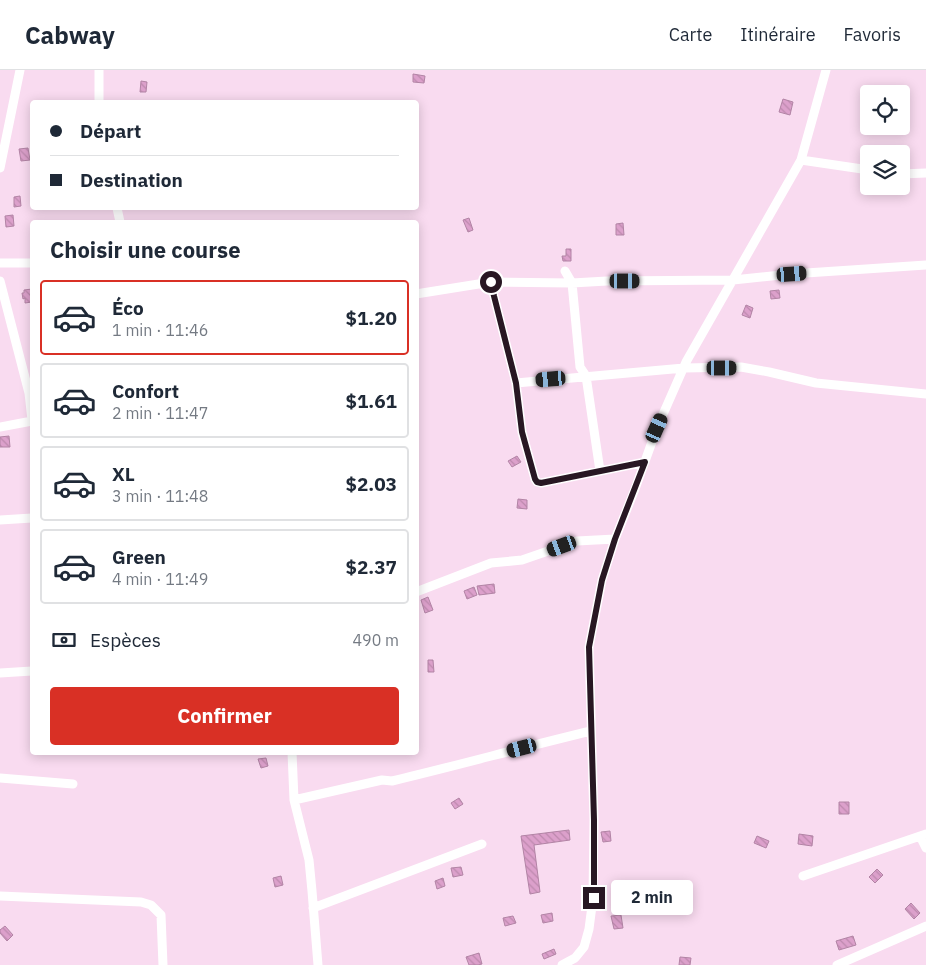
<!DOCTYPE html>
<html lang="fr">
<head>
<meta charset="utf-8">
<style>
	:root { --surface:#fff; --page:#f6f6f7; --text:#1f2937; --muted:#747a83; --line:#e0e1e3; --accent:#d93025 }
	body { margin:0; font-family:"IBM Plex Sans",sans-serif; background:var(--page); color:var(--text); height:100vh; display:flex; flex-direction:column; font-size:19px; white-space:nowrap }
	* { box-sizing:border-box; margin:0 }
	p { font-size:16px; color:var(--muted) }
	.icon { flex:none; width:28px; height:28px; fill:none; stroke:currentColor; stroke-width:2; stroke-linecap:round; stroke-linejoin:round }
	.map { position:relative; flex:1; overflow:hidden }
	.drawer { position:absolute; left:30px; top:150px; width:389px; height:535px; display:flex; flex-direction:column; background:var(--surface); border-radius:5px; box-shadow:0 2px 12px #0003 }
	.drawer>* { flex:none }
	.banner { position:absolute; left:30px; top:30px; width:389px; height:110px; border-radius:5px; box-shadow:0 2px 12px #0003; display:grid; align-content:center; height:110px; padding:0 20px; background:var(--surface) }
	.buttons { position:absolute; left:860px; top:15px; display:grid; gap:10px }
	.buttons a { display:grid; place-items:center; width:50px; height:50px; border-radius:5px; background:var(--surface); box-shadow:0 2px 12px #0003; font-size:25px }
	.end { position:absolute; width:22px; height:22px; margin:-11px; border:6px solid #281723; background:#fff; box-shadow:0 0 0 2px #fff }
	.from { border-radius:50% }
	.bubble { position:absolute; height:35px; border-radius:5px; background:var(--surface); box-shadow:0 2px 12px #0003; font-size:16px; font-weight:800; line-height:35px; text-align:center }
	.car { position:absolute; width:15px; height:30px; margin:-15px -8px; border-radius:6px; box-shadow:0 0 4px 1px #0007; background:linear-gradient(#222 24%,#8ab4d8 0 40%,#222 0 76%,#8ab4d8 0 86%,#222 0) }
	.banner b { display:flex; align-items:center; gap:18px; height:48px; font-size:19px }
	.banner b+b { border-top:1px solid var(--line) }
	.banner i { width:12px; height:12px; background:var(--text) }
	ul { padding:0; list-style:none }
	li { display:flex; align-items:center; gap:15px; height:75px; margin:0 10px 8px; padding:0 10px; border:2px solid var(--line); border-radius:5px }
	li div { flex:1 }
	li b { display:block; font-size:19px }
	li em { font-style:normal; font-weight:800 }
	li.selected { border-color:var(--accent) }
	li>.icon { width:45px; height:45px; stroke-width:1.5 }
	h2 { padding:0 20px; font-size:22px; line-height:60px }
	.pay { display:flex; align-items:center; gap:12px; height:55px; padding:0 20px; font-size:19px }
	.pay p { margin-inline-start:auto }
	.primary-button { display:flex; gap:10px; margin-top:auto; padding:10px 20px }
	.primary-button a { flex:1; height:58px; border-radius:5px; background:var(--accent); color:#fff; font-size:20px; font-weight:800; line-height:58px; text-align:center }
	header { display:flex; align-items:center; gap:30px; box-sizing:border-box; height:70px; padding:0 25px; background:var(--surface); border-bottom:1px solid var(--line) }
	header strong { font-size:24px }
	nav { display:flex; gap:28px; margin-inline-start:auto; font-size:18px }
	.map>svg:first-child { display:block }
	.building { fill:url(#building-back-hatch); stroke:#b284a5 }
	.lines { fill:none; stroke-linecap:round; stroke-linejoin:round }
	.street { stroke:#fff; stroke-width:9 }
	.route { stroke:#281723; stroke-width:6 }
</style>
</head>
<body>
<header>
<strong>Cabway</strong>
<nav><a>Carte</a><a>Itinéraire</a><a>Favoris</a></nav>
</header>
<div class="map">
<svg width="926" height="895" viewBox="0 0 926 895">
	<defs>
		<pattern id="building-back-hatch" width="6" height="6" patternUnits="userSpaceOnUse" patternTransform="scale(1.25)"><rect width="6" height="6" fill="#dca0cb"/><path d="M-1 5l2 2M0 0l6 6M5-1l2 2" fill="none" stroke="#bd89ae"/></pattern>
	</defs>
	<rect width="100%" height="100%" fill="#f9dbf0"/>
	<path class="building" d="M413 4 425 6 424 13 413 12Z
		M141 11 147 12 146 22H140Z
		M783 29 793 32 790 45 779 42Z
		M28 78 30 90 21 91 19 79Z
		M20 126 21 136 14 137V127Z
		M13 145 14 156 6 157 5 146Z
		M469 148 473 160 468 162 463 150Z
		M623 153 624 165H616V154Z
		M566 179H571V191H563L562 186H566Z
		M32 219V232L25 233V228L23 229 22 223H24V220Z
		M779 220 780 228 771 229 770 221Z
		M746 235 753 238 750 248 742 245Z
		M9 366 10 377H0V367Z
		M517 386 521 392 512 397 508 391Z
		M518 429 527 430V439L517 438Z
		M494 514 495 523 479 525 477 516Z
		M474 517 477 525 467 529 464 521Z
		M428 527 433 540 425 543 421 530Z
		M428 590H433L434 602H428Z
		M266 688 268 696 261 698 258 689Z
		M459 728 463 734 455 739 451 733Z
		M839 732H849V744H839Z
		M569 760 570 770 534 775 540 822 530 824 521 766Z
		M610 761 611 771 603 772 601 762Z
		M799 764 813 766 812 776 798 774Z
		M757 766 769 771 766 778 754 773Z
		M461 797 463 805 453 807 451 798Z
		M877 799 883 805 875 813 869 807Z
		M281 806 283 815 275 817 273 808Z
		M443 808 445 816 437 819 435 811Z
		M911 833 920 843 914 849 905 839Z
		M552 843 553 851 543 853 541 845Z
		M621 845 623 858 614 859 611 846Z
		M513 846 516 853 505 856 503 848Z
		M5 856 13 865 7 871 0 863V860Z
		M853 866 856 875 839 880 836 871Z
		M554 879 556 884 544 889 542 884Z
		M479 883 482 894 478 895H469L466 887Z
		M680 887 691 888 690 895H679Z"/>
	<g class="lines">
		<path class="street" d="M99 0V32
			M801 90 869 100
			M0 98 20 0
			M901 104 926 103
			M117 138 120 152
			M0 193H32
			M565 201 572 213 580 297 586 306 600 401
			M0 211 29 323 32 350
			M491 212 494 226 516 313 522 362 535 409 537 412 541 413 645 392
			M416 224 491 212 572 213 607 211 733 210 791 204 926 195
			M516 313 684 298 741 297 769 302 816 313 926 324
			M0 357 32 351
			M0 450 32 448
			M416 522 491 493 522 490 577 471 615 469
			M0 603 32 601
			M292 682 294 730 309 790 312 821 318 895
			M0 708 73 714
			M294 730 382 710 392 711C459 695 524 677 591 661
			M920 766 926 778
			M803 806 926 764
			M0 826 141 832 151 835 161 845 163 895
			M313 838 482 774
			M562 895 575 888 584 877 589 859 593 828 594 750 589 577 602 510 615 469 635 419 657 358 686 292 801 90 826 0
			M837 895 926 856"/>
	</g>
	<g class="lines">
		<path class="route" d="M491 212 494 226 516 313 522 362 535 409 537 412 541 413 645 392 615 469 602 510 589 577 594 750V828"/>
	</g>
</svg>
<div class="buttons">
<a><svg class="icon" aria-label="locate" viewBox="0 0 24 24"><circle cx="12" cy="12" r="6"/><path d="M12 2v4M12 18v4M2 12h4M18 12h4"/></svg></a>
<a><svg class="icon" aria-label="layers" viewBox="0 0 24 24"><path d="M12 4l9 5-9 5-9-5zM3 14l9 5 9-5"/></svg></a>
</div>
<i class="end from" style="left:491px;top:212px"></i>
<i class="end" style="left:594px;top:828px"></i>
<div class="bubble" style="left:611px;top:810px;width:82px">2 min</div>
<i class="car" style="left:792px;top:204px;rotate:86deg"></i>
<i class="car" style="left:625px;top:211px;rotate:90deg"></i>
<i class="car" style="left:722px;top:298px;rotate:90deg"></i>
<i class="car" style="left:551px;top:309px;rotate:265deg"></i>
<i class="car" style="left:657px;top:358px;rotate:24deg"></i>
<i class="car" style="left:562px;top:476px;rotate:250deg"></i>
<i class="car" style="left:522px;top:678px;rotate:256deg"></i>
<div class="banner">
<b><i class="from"></i>Départ</b>
<b><i></i>Destination</b>
</div>
<section class="drawer">
<h2>Choisir une course</h2>
<ul>
<li class="selected"><svg class="icon" aria-label="car" viewBox="0 0 24 24"><path d="M5 17H2v-5l4-1 3-4h7l3 4 3 1v5h-3M9 17h6M6 11h13"/><circle cx="7" cy="17" r="2"/><circle cx="17" cy="17" r="2"/></svg><div><b>Éco</b><p>1 min · 11:46</p></div><em>$1.20</em></li>
<li><svg class="icon" aria-label="car" viewBox="0 0 24 24"><path d="M5 17H2v-5l4-1 3-4h7l3 4 3 1v5h-3M9 17h6M6 11h13"/><circle cx="7" cy="17" r="2"/><circle cx="17" cy="17" r="2"/></svg><div><b>Confort</b><p>2 min · 11:47</p></div><em>$1.61</em></li>
<li><svg class="icon" aria-label="car" viewBox="0 0 24 24"><path d="M5 17H2v-5l4-1 3-4h7l3 4 3 1v5h-3M9 17h6M6 11h13"/><circle cx="7" cy="17" r="2"/><circle cx="17" cy="17" r="2"/></svg><div><b>XL</b><p>3 min · 11:48</p></div><em>$2.03</em></li>
<li><svg class="icon" aria-label="car" viewBox="0 0 24 24"><path d="M5 17H2v-5l4-1 3-4h7l3 4 3 1v5h-3M9 17h6M6 11h13"/><circle cx="7" cy="17" r="2"/><circle cx="17" cy="17" r="2"/></svg><div><b>Green</b><p>4 min · 11:49</p></div><em>$2.37</em></li>
</ul>
<div class="pay"><svg class="icon" aria-label="cash" viewBox="0 0 24 24"><path d="M3 7h18v10H3z"/><circle cx="12" cy="12" r="2"/></svg>Espèces<p>490 m</p></div>
<div class="primary-button"><a>Confirmer</a></div>
</section>
</div>
</body>
</html>
